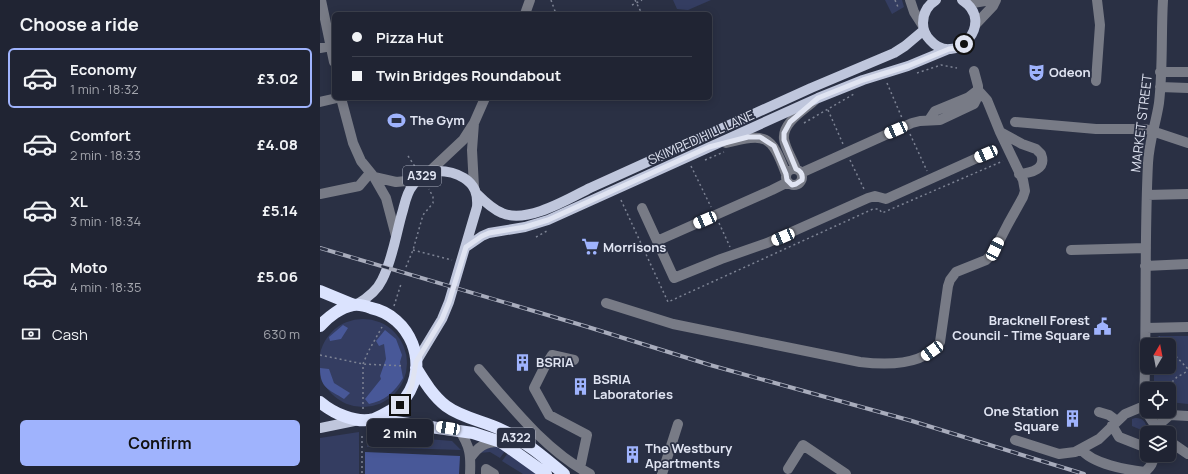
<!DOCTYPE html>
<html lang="en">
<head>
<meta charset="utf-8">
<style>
	:root { --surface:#202433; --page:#2d303f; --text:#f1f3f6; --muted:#a2a4ac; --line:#3d414e; --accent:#9fb3fd }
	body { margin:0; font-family:Manrope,sans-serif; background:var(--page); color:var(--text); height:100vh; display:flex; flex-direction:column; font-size:15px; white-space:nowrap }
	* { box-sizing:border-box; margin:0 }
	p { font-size:13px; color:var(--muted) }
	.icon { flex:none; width:22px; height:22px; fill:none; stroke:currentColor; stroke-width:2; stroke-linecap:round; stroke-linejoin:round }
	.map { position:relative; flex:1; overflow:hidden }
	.panel { display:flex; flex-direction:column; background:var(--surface); width:320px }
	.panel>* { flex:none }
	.hud { position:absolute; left:12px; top:12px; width:380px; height:88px; border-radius:6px; box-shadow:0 2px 10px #0003,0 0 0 1px var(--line); display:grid; align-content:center; height:88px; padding:0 20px; background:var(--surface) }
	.needle { width:26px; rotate:10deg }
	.fabs { position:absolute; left:820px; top:338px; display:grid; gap:8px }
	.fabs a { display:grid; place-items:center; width:36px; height:36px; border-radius:6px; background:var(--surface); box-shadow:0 2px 10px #0003,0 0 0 1px var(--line); font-size:20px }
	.end { position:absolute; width:18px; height:18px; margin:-9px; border:5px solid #e0e4f2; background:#111; box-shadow:0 0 0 2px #111 }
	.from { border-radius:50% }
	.bubble { position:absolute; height:28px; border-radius:6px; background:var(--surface); box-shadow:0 2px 10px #0003,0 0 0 1px var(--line); font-size:13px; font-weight:700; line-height:28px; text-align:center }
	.car { position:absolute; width:12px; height:24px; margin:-12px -6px; border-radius:5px; box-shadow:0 0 3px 1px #0007; background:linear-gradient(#fff 24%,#345 0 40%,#fff 0 76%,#345 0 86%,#fff 0) }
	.hud b { display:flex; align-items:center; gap:14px; height:38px; font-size:15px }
	.hud b+b { border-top:1px solid var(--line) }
	.hud i { width:10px; height:10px; background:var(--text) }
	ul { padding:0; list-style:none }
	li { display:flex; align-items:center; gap:12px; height:60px; margin:0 8px 6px; padding:0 12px; border:2px solid transparent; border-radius:6px }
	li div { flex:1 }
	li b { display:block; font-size:15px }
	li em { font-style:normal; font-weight:700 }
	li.active { border-color:var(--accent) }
	li>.icon { width:36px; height:36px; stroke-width:1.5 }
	h2 { padding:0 20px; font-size:18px; line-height:48px }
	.pay { display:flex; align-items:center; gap:10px; height:44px; padding:0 20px; font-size:15px }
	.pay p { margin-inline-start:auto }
	.primary-button { display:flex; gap:8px; margin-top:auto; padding:8px 20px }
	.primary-button a { flex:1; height:46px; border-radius:6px; background:var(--accent); color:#111; font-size:16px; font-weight:700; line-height:46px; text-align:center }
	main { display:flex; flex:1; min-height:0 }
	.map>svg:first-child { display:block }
	.green { fill:#343d61 }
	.forest { fill:#485898 }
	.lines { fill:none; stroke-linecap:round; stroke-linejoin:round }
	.path { stroke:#7d8394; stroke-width:1.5; stroke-dasharray:2 3; stroke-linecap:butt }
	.minor { stroke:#787b86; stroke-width:10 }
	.major { stroke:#bfc6dc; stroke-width:10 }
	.highway { stroke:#dbe3fe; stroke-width:12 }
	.rail-casing { stroke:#a8acbc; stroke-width:4 }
	.rail { stroke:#2a3044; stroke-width:2.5; stroke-dasharray:8; stroke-linecap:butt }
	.route { stroke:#e0e4f2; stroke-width:5 }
	.labels { text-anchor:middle; stroke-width:3.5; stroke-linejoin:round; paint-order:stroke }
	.shield { fill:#2a3044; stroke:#a9aebe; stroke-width:1 }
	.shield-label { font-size:12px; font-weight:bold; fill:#e0e4f2 }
	.poi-label { font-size:13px; font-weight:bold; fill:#e0e4f2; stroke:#2a3044; text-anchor:start }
	.street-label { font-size:13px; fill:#e0e4f2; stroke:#2a3044 }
</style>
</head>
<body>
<main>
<section class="panel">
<h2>Choose a ride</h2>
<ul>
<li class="active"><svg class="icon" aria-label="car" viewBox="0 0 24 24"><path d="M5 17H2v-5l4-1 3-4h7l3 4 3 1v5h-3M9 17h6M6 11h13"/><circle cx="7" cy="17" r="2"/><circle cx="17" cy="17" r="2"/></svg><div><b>Economy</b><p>1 min · 18:32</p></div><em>£3.02</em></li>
<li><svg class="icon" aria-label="car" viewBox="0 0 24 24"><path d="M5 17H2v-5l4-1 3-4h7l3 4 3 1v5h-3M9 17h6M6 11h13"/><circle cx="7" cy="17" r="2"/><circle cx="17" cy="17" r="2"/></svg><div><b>Comfort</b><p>2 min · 18:33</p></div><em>£4.08</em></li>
<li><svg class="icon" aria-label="car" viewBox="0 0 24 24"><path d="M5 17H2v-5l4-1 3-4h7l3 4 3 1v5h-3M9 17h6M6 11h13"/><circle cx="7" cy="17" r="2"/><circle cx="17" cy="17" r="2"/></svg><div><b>XL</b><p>3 min · 18:34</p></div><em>£5.14</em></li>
<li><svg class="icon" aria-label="car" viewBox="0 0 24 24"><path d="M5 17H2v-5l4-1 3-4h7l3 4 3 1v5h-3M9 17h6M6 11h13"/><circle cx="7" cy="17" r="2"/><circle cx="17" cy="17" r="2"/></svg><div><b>Moto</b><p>4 min · 18:35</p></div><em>£5.06</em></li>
</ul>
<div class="pay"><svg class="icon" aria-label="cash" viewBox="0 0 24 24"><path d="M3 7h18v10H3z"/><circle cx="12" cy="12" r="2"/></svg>Cash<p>630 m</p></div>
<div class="primary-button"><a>Confirm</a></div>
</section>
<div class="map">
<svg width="868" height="474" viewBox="0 0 868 474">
	<rect width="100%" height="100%" fill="#2a3044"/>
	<path class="green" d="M353 0H391L368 10 357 9Z
		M565 0H582L584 7 572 14Z
		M-1 363a44 44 0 1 1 88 0a44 44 0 1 1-88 0Z
		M838 336H868V404L849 402V389H834V367H849V345H835V341Z
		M815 418C820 418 824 419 826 425L825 429H819L812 426V419Z
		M39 432V474H0V438Z
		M47 434 132 441 141 450 47 447Z
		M177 446 185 451 180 458 170 452 158 453 163 448Z
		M188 453 219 474H203L182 461Z"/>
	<path class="forest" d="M23 325 28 328 21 339 10 341 9 337Z
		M65 330 76 339 82 355 80 362 83 378C75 392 64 401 49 404L45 399 61 379 60 376 66 359 64 344 59 346 56 341Z
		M0 368 9 369 14 383 30 393 24 399C8 389 0 388 0 368Z
		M45 452 140 456 139 474H45Z"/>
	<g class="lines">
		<path class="path" d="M231 0 236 14
			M315 0 322 14
			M575 0 578 7
			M312 5 322 0
			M597 73 621 65 637 68
			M567 83 582 118
			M508 110 523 144
			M484 123 534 94
			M590 134 607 171
			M88 156 96 168
			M385 160 404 152
			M530 160 544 189
			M371 166 391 207
			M301 200 348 302 553 209H559L562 213 683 161
			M399 223 410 247
			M216 237 227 231
			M93 250 132 260
			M86 267 93 250 103 215 113 203V197L109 189
			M74 306 81 284
			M839 337 842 342 845 345
			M849 349 868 369
			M0 355 43 364 84 366
			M845 389 857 377 868 371
			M43 409V364L48 352 62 327
			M42 436V474"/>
		<path class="minor" d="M1 0 14 62
			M590 0 594 12 603 26
			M647 4 671 0
			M205 14 210 0
			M655 25 673 6 676 0
			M0 48 11 46
			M840 72H868
			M776 81 780 25 777 0
			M840 87 868 88
			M21 98 33 143 41 161 54 177 66 198 76 236
			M0 102 17 98
			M609 120 615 111 649 97 658 90
			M695 122 776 129H825L829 130
			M154 123 152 150 154 187
			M680 132 702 144 716 149 721 154C727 169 711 173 699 174
			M838 133 868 143
			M406 143C446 133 451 134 466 174
			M466 177a8 8 0 1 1 16 0a8 8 0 1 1-16 0Z
			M476 169C473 160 465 148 464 139 462 122 485 110 495 100
			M109 172 143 140 154 123 165 98
			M481 173 592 123 600 121 620 120 654 104 658 96V86L654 71
			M54 177 76 182 97 180
			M0 194 39 186 50 173
			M827 195 868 194
			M322 208 354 278 401 259 447 243 548 198 555 196 566 199 666 154
			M337 241 452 190 468 182
			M751 250 826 248
			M825 266 868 264
			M286 303 353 324 540 362C565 365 604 366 620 342L628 286 630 280 636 272 666 260 673 253 688 224 703 197 705 191 703 180 680 132 667 100 658 90
			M826 328 868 327
			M254 360 232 355 224 368 214 388 229 415 267 435 260 468
			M159 369C191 406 226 451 270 474
			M779 412 789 415 797 421
			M792 425 799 437 827 448
			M836 427 850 415 868 416
			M139 430C150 446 151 455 150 474
			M841 433C835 425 825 413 824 403 827 323 824 243 828 163 829 142 836 123 839 103 843 69 841 34 843 0
			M695 440 739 454 755 452 779 439 805 414 824 406
			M849 441 868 454
			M761 449C772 464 807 470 825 472 830 467 835 462 832 455
			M151 457C158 447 165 442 177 442
			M468 469 483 445 526 474
			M166 474V469L174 474
			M342 474 358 424"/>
		<path class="major" d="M616 0C608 5 603 13 603 23 603 30 605 35 610 40 635 69 677 22 642 0
			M157 194C164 201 172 209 182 213 207 224 248 199 270 188L491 88 574 53 585 46 604 30
			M146 247 162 236 169 233 205 227 228 220 498 98 543 80 588 66 629 49
			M36 305C46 299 57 291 62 280 73 259 76 233 83 210 85 202 87 192 93 185 99 176 108 171 118 171 128 171 136 173 144 178 155 185 158 194 157 207L129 302 122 319 96 362
			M0 428 39 420"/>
		<path class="highway" d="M0 291 34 305
			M0 326C8 317 21 307 33 305 39 304 46 306 51 308 90 316 110 364 86 397 82 403 76 407 70 411 65 414 59 417 54 419 36 424 13 413 0 402
			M96 368C104 381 113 396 126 406 142 418 164 421 182 430 205 441 225 458 244 474
			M54 419 153 433 181 442 226 474"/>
		<defs>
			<path id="rail" d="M0 248 268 327 390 365 592 421 764 474"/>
		</defs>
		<use href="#rail" class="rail-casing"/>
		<use href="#rail" class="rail"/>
	</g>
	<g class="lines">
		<path class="route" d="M80 405 87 397 92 385 96 362 122 319 129 302 146 247 162 236 169 233 205 227 228 220 389 147 428 137H440L454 146 466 174 467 180 472 185 476 184 482 180C483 175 481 171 476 169L464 140V133L470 122 498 98 543 80 588 66 629 49 636 48 644 44"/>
	</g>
	<defs>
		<symbol id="theatre-bare" viewBox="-9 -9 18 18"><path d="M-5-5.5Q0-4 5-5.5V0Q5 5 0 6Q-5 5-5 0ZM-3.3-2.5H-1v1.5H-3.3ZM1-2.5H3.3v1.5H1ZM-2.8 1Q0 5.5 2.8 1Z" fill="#9fb3fd" stroke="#2a3044" stroke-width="2.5" paint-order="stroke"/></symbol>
		<symbol id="stadium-bare" viewBox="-9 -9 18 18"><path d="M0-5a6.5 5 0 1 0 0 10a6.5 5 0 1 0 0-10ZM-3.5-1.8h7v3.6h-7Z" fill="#9fb3fd" stroke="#2a3044" stroke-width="2.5" paint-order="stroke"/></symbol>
		<symbol id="supermarket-bare" viewBox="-9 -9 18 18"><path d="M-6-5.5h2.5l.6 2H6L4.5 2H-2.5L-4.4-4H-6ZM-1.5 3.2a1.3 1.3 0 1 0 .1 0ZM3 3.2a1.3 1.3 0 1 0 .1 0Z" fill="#9fb3fd" stroke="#2a3044" stroke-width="2.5" paint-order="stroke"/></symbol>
		<symbol id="civic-bare" viewBox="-9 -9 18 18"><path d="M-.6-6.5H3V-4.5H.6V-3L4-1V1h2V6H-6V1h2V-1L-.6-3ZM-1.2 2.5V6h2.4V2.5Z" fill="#9fb3fd" stroke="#2a3044" stroke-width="2.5" paint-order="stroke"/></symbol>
		<symbol id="building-bare" viewBox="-9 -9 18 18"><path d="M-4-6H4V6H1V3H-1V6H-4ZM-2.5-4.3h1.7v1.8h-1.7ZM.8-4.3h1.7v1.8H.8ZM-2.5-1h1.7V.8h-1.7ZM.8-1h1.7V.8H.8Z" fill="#9fb3fd" stroke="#2a3044" stroke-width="2.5" paint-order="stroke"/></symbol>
	</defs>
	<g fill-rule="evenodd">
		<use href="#theatre-bare" x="704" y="60" width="25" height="25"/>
		<use href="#stadium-bare" x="64" y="108" width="25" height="25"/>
		<use href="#supermarket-bare" x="258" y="234" width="25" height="25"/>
		<use href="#civic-bare" x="770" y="314" width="25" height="25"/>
		<use href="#building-bare" x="190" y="350" width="25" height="25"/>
		<use href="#building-bare" x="248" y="374" width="25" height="25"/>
		<use href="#building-bare" x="740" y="406" width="25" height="25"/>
		<use href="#building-bare" x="300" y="442" width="25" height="25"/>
	</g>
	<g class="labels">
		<g class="shield">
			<rect x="83" y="166" width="38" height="20" rx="3"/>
			<rect x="177" y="428" width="38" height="20" rx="3"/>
		</g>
		<g class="shield-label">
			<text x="102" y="180">A329</text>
			<text x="196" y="442">A322</text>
		</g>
		<g class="poi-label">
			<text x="729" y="77">Odeon</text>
			<text x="90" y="125">The Gym</text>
			<text x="283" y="252">Morrisons</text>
			<text x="770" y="325" text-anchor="end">Bracknell Forest<tspan x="770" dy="15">Council - Time Square</tspan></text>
			<text x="216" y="367">BSRIA</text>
			<text x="273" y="384">BSRIA<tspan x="273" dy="15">Laboratories</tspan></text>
			<text x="739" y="416" text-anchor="end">One Station<tspan x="739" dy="15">Square</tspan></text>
			<text x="325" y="453">The Westbury<tspan x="325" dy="15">Apartments</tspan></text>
		</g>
		<g class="street-label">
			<text transform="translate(821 123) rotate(-83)" y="5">MARKET STREET</text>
			<text transform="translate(381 137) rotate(-24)" y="5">SKIMPED HILL LANE</text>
		</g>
	</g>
</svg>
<div class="fabs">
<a><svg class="needle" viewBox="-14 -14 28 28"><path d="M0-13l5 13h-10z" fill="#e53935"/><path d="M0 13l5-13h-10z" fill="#a2a4ac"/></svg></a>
<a><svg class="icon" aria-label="locate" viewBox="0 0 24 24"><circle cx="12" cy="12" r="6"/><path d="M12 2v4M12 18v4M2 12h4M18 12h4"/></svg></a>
<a><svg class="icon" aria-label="layers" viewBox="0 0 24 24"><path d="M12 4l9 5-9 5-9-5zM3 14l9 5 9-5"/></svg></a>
</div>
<i class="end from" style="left:644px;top:44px"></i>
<i class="end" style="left:80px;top:405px"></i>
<div class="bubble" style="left:47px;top:419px;width:66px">2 min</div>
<i class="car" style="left:576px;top:130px;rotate:246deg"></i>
<i class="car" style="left:666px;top:154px;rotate:246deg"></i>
<i class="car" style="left:385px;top:220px;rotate:247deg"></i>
<i class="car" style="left:463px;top:237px;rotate:247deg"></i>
<i class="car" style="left:675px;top:249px;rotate:26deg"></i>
<i class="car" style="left:612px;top:351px;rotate:234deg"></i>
<i class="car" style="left:128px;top:428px;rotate:279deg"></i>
<div class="hud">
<b><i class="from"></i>Pizza Hut</b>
<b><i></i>Twin Bridges Roundabout</b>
</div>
</div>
</main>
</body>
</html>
